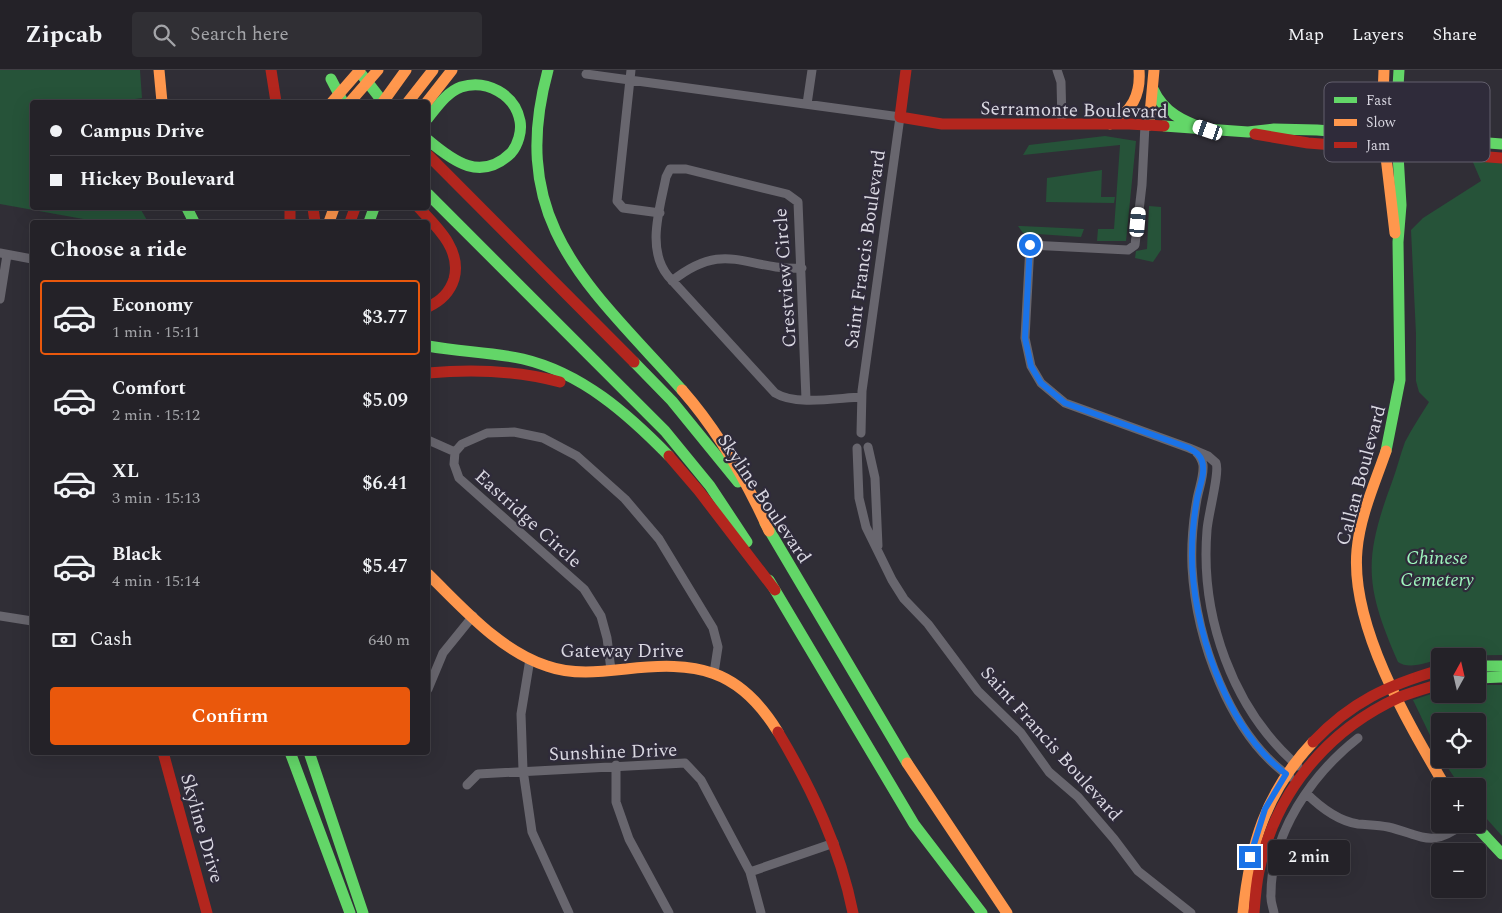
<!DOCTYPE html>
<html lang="en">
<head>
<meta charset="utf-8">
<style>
	:root { --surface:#242228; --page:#302f34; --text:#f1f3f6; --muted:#a3a4a8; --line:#413f45; --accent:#ea580c }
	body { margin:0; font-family:Spectral,serif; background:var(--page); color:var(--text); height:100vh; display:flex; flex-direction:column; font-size:19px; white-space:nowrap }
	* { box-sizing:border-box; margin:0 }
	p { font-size:16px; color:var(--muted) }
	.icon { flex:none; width:28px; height:28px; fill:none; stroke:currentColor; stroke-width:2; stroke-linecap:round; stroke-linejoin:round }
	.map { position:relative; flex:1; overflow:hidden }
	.side { position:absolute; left:30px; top:150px; width:400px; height:535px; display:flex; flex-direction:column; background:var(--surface); border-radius:5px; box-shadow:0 5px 20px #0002,0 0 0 1px var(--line) }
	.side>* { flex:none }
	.guide { position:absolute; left:30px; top:30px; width:400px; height:110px; border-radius:5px; box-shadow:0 5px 20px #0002,0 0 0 1px var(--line); display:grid; align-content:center; height:110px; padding:0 20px; background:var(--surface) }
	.needle { width:32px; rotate:8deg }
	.controls { position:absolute; left:1431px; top:578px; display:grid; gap:10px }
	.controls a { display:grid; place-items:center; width:55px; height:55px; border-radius:5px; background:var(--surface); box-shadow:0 5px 20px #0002,0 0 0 1px var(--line); font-size:25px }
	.end { position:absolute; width:22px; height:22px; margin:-11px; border:6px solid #1a73e8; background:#fff; box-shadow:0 0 0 2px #fff }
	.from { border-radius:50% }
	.bubble { position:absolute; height:35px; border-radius:5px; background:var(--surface); box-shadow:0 5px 20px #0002,0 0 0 1px var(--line); font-size:16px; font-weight:600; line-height:35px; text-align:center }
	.car { position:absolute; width:15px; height:30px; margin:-15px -8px; border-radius:6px; box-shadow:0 0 4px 1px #0007; background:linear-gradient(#fff 24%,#345 0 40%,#fff 0 76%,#345 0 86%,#fff 0) }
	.guide b { display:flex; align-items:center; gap:18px; height:48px; font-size:19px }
	.guide b+b { border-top:1px solid var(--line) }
	.guide i { width:12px; height:12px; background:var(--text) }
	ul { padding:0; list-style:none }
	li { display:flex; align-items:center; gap:15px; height:75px; margin:0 10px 8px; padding:0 10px; border:2px solid transparent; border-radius:5px }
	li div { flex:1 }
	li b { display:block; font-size:19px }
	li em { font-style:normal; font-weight:600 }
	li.active { border-color:var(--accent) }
	li>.icon { width:45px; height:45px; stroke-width:1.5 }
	h2 { padding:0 20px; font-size:22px; line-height:60px }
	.pay { display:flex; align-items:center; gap:12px; height:55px; padding:0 20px; font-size:19px }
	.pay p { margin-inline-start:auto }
	.action { display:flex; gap:10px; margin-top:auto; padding:10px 20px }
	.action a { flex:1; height:58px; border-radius:5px; background:var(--accent); color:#fff; font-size:20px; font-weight:600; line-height:58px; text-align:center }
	header { display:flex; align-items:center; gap:30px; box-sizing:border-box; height:70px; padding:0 25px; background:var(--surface); border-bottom:1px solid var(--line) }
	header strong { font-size:24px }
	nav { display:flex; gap:28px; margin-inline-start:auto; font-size:18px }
	.search { width:350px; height:45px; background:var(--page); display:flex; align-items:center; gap:12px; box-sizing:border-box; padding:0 18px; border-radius:5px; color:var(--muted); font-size:19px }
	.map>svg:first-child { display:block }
	.green { fill:#265339 }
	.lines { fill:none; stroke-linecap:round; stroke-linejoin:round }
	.street { stroke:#68666e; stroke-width:9 }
	.fast { stroke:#63d668; stroke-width:11 }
	.slow { stroke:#ff974d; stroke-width:11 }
	.jam { stroke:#b3261e; stroke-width:11 }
	.route { stroke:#1a73e8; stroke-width:6 }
	.labels { text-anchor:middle; stroke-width:4.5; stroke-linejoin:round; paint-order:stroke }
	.street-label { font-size:19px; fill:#d9d7e1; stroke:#2f2b3a }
	.park-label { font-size:19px; font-style:italic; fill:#9ff6be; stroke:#2f2b3a }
	.key { fill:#2f2b3a; stroke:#625f6c; stroke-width:1 }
	.key-label { font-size:14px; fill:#d9d7e1 }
</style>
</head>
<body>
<header>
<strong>Zipcab</strong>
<div class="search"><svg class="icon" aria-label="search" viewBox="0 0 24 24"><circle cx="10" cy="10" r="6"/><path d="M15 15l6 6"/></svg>Search here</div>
<nav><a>Map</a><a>Layers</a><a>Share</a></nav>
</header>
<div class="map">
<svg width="1502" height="843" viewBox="0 0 1502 843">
	<rect width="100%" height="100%" fill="#302e36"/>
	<path class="green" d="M0 0H140L142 28 115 32H32V138H140L148 152H100L0 134Z
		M1105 66 1136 71 1126 171H1097L1098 159H1114L1120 75 1023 85 1029 75Z
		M1472 90 1502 93V585L1440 586V589C1428 592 1409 600 1398 592 1365 516 1363 490 1392 412 1397 399 1400 385 1405 372 1412 358 1421 345 1429 332L1419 322 1416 311V264L1411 160 1423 148 1481 111Z
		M1102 100 1101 127H1115L1114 133 1046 132 1047 108Z
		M1149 136 1161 137V180L1153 192 1135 188 1136 181 1147 179Z
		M1018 156H1021L1084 159 1081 167 1023 163Z
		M1478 615H1502V766L1478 739V716H1460L1442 689H1478V651H1440V686L1413 630 1440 621V624H1478Z"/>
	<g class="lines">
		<path class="street" d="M631 0 617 131 623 138 660 143
			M1057 0 1061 12 1062 53
			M586 4 900 47 862 321 861 363
			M807 34 812 0
			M1145 55 1142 115 1135 175 1128 180 1030 175 1025 268 1031 296 1041 313 1065 333 1189 378 1208 386 1216 393C1220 402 1208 445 1207 460 1200 546 1232 639 1298 696
			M0 183 32 189
			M672 211C726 168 746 201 802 198
			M0 229 7 185
			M806 329 798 132 787 124 686 99H670L666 107C660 138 646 179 668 206L775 323C796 336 837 328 861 327
			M428 370 455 382
			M868 377 875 408 878 476
			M857 378 859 428 866 457 892 510 904 529 928 554 978 621 1021 663 1049 702 1078 727 1114 769 1138 801 1191 843
			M1196 382C1200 386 1202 390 1203 395 1204 406 1199 418 1197 429 1193 451 1191 474 1192 497 1196 569 1229 664 1290 707
			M0 546 32 551
			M530 589 521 644 523 700 532 762 569 843
			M611 600 607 568 601 546 584 519 459 408 454 394 455 382 462 374 487 363 514 362 543 368 577 386 625 429 659 469 713 558 718 577 714 603
			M428 619 443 583 473 546
			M616 695V732L629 769 669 843
			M467 715 478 704 685 693 701 710 750 802 761 843
			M1306 723C1320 737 1338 751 1358 754 1368 755 1378 755 1388 757 1422 765 1431 779 1463 754
			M750 802 834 773
			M1274 843C1273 837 1270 831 1271 824 1271 763 1312 704 1358 668"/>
		<path class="fast" d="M548 0C506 153 590 217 682 320
			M362 5 383 32
			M331 9 343 32
			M1153 19C1164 43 1183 51 1207 60
			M428 48C437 37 447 22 461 17 486 9 515 24 520 51 522 61 518 75 511 83 481 112 454 92 428 70
			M1164 56 1248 62 1274 59 1317 60 1502 74
			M428 124 665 361 710 416 747 472
			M187 138 194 152
			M369 152 374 138
			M428 276C460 282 492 282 523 289 582 303 628 344 669 386
			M634 292 672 331 738 412
			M1386 381 1400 310 1398 172 1401 135 1396 51 1399 0
			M765 453 907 693
			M769 510 914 754 982 843
			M1478 596H1502
			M1478 608 1502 607
			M290 682 350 843
			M309 682 363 843
			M1474 754 1502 784"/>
		<path class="slow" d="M159 0 162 32
			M1384 0 1382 53 1395 163
			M332 32 360 0
			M350 32 378 0
			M383 32 406 0
			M408 32 433 0
			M427 32 452 0
			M1110 54C1132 41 1141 25 1139 0
			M1149 55 1154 0
			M329 152 334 138
			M682 320C719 362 746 410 769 461
			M1386 381C1375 413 1360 446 1357 480 1350 555 1408 653 1445 716
			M428 504C463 538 499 580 547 596 572 605 599 602 626 599 696 591 739 598 778 662
			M907 693 1007 843
			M1243 843C1250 775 1265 723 1313 672"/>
		<path class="jam" d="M271 0 276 32
			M906 0 900 47 942 54H1129L1164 56
			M1255 64 1308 73 1502 88
			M428 85 634 292
			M290 138V152
			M313 138 315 152
			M419 138C437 157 462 180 454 209 450 222 441 231 428 237
			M350 152 355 138
			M428 303C473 299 516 300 560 312
			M669 386 699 421 775 520
			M778 662C812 719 840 778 853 843
			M1313 672C1351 632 1388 615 1440 600
			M163 682 207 843
			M1254 843C1255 829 1256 815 1259 801 1275 723 1327 660 1400 627 1413 622 1427 618 1440 614"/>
	</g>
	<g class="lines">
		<path class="route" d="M1030 175 1025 268 1031 296 1041 313 1065 333 1189 378C1195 381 1200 385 1202 391 1206 403 1199 417 1197 429 1194 446 1192 464 1192 482 1191 554 1226 659 1286 704L1265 739 1250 787"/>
	</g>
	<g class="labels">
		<g class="street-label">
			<text transform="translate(1074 39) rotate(1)" y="7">Serramonte Boulevard</text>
			<text transform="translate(864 179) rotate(-82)" y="7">Saint Francis Boulevard</text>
			<text transform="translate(784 208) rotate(-94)" y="7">Crestview Circle</text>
			<text transform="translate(1360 405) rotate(-75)" y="7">Callan Boulevard</text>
			<text transform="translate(765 428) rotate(56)" y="7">Skyline Boulevard</text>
			<text transform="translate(529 448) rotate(42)" y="7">Eastridge Circle</text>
			<text x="622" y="587">Gateway Drive</text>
			<text transform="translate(1052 673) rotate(48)" y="7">Saint Francis Boulevard</text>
			<text transform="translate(613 681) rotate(-2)" y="7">Sunshine Drive</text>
			<text transform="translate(203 758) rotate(74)" y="7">Skyline Drive</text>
		</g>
		<g class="park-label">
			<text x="1437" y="494">Chinese<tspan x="1437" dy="22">Cemetery</tspan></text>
		</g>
	</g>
	<rect x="1324" y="12" width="166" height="80" rx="8" class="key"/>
	<rect x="1334" y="27" width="23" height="6" fill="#63d668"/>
	<rect x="1334" y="49" width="23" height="7" fill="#ff974d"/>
	<rect x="1334" y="72" width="23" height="6" fill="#b3261e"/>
	<g class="key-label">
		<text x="1366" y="35">Fast</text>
		<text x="1366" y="57">Slow</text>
		<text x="1366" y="80">Jam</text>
	</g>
</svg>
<div class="controls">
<a><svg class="needle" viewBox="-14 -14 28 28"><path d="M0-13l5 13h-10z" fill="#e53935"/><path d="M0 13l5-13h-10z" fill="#a3a4a8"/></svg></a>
<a><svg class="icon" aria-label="locate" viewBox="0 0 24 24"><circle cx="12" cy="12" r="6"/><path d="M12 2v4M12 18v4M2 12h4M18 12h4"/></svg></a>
<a>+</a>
<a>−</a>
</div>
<i class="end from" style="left:1030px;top:175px"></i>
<i class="end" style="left:1250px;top:787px"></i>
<div class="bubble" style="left:1268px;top:770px;width:82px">2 min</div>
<i class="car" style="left:1208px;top:60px;rotate:289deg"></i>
<i class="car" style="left:1138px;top:152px;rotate:5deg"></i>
<div class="guide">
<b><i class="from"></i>Campus Drive</b>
<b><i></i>Hickey Boulevard</b>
</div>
<section class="side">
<h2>Choose a ride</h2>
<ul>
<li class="active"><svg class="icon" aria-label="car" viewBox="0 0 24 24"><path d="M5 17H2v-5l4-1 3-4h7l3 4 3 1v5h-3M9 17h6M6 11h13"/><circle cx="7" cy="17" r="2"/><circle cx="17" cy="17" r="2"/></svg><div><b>Economy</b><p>1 min · 15:11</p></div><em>$3.77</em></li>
<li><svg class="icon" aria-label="car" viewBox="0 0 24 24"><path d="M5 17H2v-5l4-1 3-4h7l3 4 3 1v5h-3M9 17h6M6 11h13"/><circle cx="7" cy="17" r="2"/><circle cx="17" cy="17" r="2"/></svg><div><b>Comfort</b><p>2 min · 15:12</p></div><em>$5.09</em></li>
<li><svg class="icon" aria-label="car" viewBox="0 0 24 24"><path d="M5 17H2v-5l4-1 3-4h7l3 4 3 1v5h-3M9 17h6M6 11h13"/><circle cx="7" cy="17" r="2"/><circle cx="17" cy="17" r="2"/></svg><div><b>XL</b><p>3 min · 15:13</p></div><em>$6.41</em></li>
<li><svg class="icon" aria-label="car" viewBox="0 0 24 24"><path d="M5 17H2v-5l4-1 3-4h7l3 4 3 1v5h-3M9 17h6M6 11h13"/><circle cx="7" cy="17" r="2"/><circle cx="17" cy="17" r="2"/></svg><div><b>Black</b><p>4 min · 15:14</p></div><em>$5.47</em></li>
</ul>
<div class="pay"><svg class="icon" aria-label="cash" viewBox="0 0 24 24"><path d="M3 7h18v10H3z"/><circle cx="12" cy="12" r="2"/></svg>Cash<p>640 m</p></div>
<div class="action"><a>Confirm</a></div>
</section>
</div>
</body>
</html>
